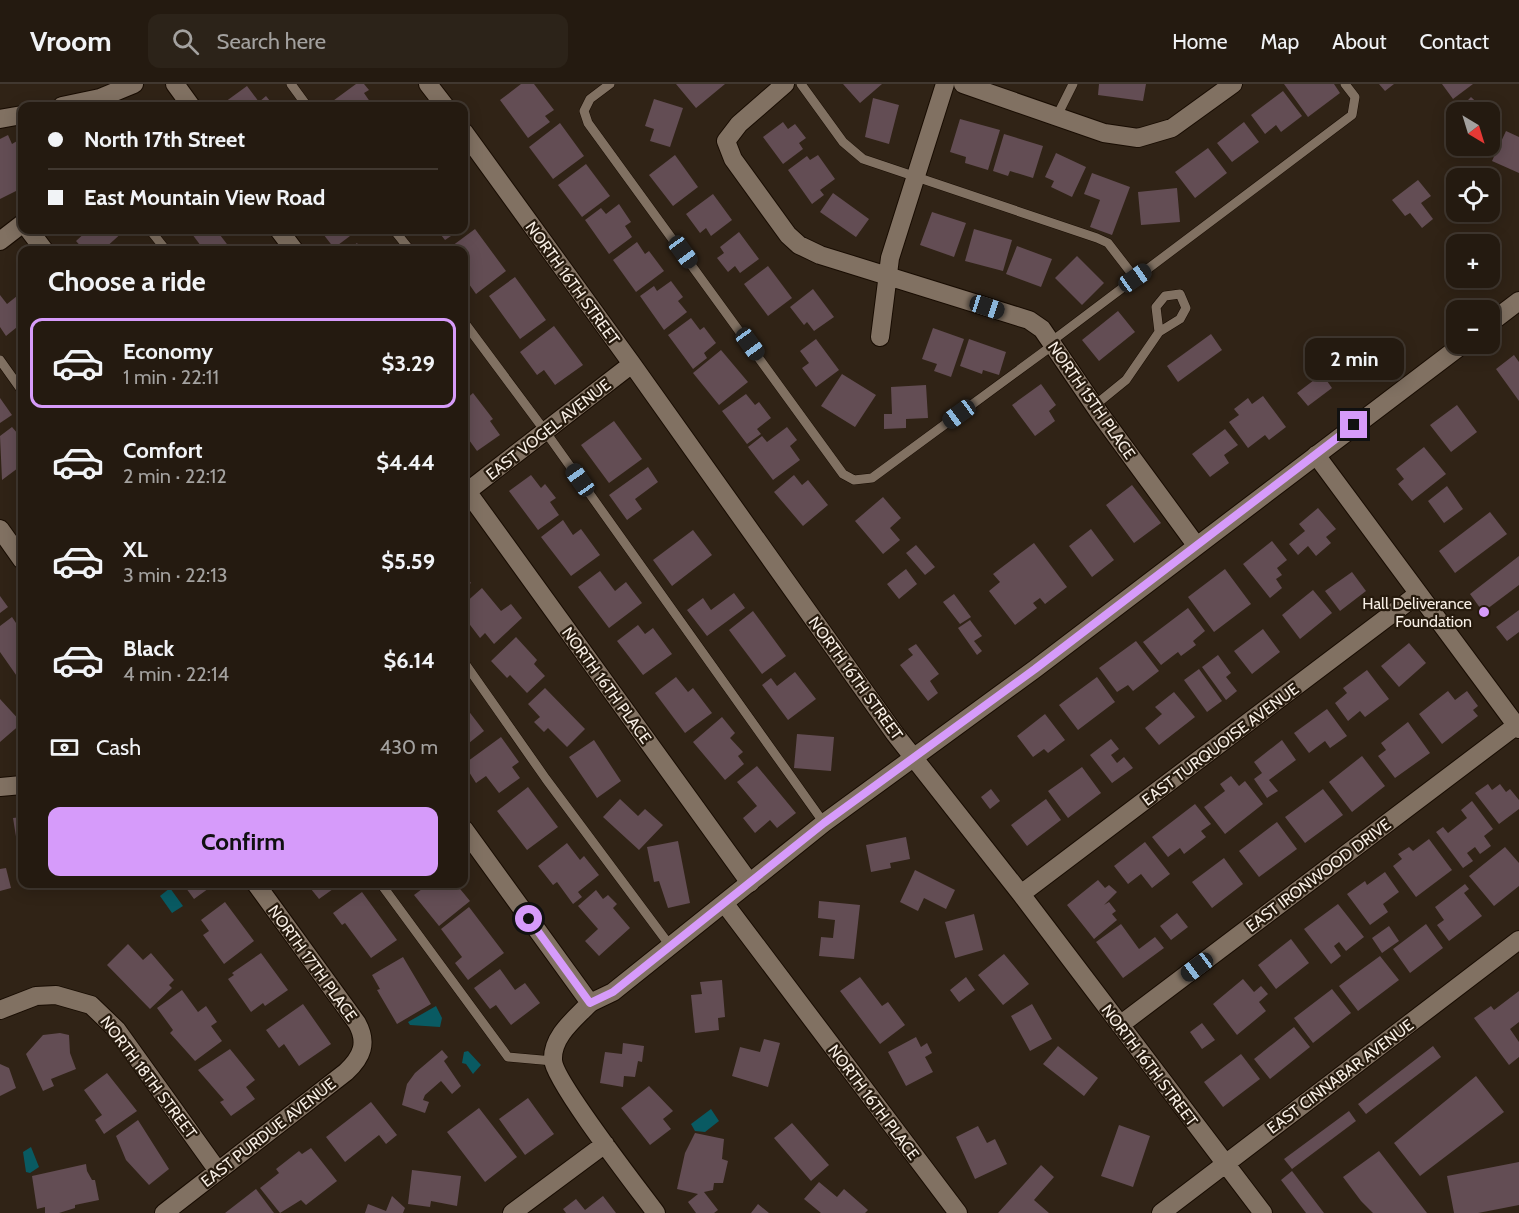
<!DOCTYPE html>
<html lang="en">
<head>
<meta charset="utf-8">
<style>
	:root { --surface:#241a10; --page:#2c2319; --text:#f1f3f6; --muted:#a3a19f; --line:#413830; --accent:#d69bfa }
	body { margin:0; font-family:Cabin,sans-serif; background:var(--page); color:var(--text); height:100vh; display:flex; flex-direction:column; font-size:22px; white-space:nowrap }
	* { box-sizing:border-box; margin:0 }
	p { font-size:20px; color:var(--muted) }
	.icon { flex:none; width:33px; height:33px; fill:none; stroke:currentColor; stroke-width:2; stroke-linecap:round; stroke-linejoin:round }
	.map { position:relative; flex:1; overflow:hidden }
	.sheet { position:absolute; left:18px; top:162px; width:450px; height:642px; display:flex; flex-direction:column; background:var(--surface); border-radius:12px; box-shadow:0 3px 15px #0003,0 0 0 2px var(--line) }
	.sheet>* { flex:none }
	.banner { position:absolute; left:18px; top:18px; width:450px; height:132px; border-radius:12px; box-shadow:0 3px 15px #0003,0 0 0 2px var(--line); display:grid; align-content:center; height:132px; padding:0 30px; background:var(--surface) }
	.needle { width:39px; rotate:142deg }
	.buttons { position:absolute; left:1446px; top:18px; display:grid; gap:12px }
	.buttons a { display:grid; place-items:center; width:54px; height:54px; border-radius:12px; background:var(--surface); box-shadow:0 3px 15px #0003,0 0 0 2px var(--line); font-size:30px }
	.end { position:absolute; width:27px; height:27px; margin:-14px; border:8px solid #d69bfa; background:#111; box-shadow:0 0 0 3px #111 }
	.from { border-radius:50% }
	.bubble { position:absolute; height:42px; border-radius:12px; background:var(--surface); box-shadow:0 3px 15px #0003,0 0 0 2px var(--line); font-size:20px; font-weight:700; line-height:42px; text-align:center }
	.car { position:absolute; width:18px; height:36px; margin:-18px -9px; border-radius:8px; box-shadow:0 0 4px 2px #0007; background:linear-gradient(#222 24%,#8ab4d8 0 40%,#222 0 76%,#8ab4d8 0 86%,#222 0) }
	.banner b { display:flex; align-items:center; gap:21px; height:57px; font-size:22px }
	.banner b+b { border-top:2px solid var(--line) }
	.banner i { width:15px; height:15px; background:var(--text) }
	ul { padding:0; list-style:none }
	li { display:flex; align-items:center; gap:18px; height:90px; margin:0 12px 9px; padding:0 18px; border:3px solid transparent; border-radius:12px }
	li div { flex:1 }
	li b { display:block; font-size:22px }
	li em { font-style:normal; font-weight:700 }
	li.selected { border-color:var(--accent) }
	li>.icon { width:54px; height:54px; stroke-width:1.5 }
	h2 { padding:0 30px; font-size:27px; line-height:72px }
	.pay { display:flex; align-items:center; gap:15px; height:66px; padding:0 30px; font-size:22px }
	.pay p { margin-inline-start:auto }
	.primary-button { display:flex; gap:12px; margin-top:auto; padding:12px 30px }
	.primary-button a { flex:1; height:69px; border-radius:12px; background:var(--accent); color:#111; font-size:24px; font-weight:700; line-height:69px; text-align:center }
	header { display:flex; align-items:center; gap:36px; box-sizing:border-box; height:84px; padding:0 30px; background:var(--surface); border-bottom:2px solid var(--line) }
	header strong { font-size:28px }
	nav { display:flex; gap:33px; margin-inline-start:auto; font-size:21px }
	.search { width:420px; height:54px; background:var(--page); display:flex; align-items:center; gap:15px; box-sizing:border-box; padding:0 21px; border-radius:12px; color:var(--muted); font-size:22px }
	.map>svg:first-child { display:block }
	.water { fill:#095a62 }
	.building { fill:#634d54 }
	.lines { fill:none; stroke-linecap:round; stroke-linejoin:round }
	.service-casing { stroke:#180c02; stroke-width:10 }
	.minor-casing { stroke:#180c02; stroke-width:20 }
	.tertiary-casing { stroke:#180c02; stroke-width:20 }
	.service { stroke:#817162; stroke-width:9 }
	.minor { stroke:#817162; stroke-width:18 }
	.tertiary { stroke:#817162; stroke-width:18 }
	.route { stroke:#d69bfa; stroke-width:8 }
	.poi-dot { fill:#d69bfa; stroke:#261a0d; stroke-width:2 }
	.labels { text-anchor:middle; stroke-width:4.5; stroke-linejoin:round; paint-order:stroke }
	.street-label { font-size:16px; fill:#f7eee5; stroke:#261a0d }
	.poi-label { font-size:16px; fill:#f7eee5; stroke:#261a0d; text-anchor:end }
</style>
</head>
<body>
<header>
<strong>Vroom</strong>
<div class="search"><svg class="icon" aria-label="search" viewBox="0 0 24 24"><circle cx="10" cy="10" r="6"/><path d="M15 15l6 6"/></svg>Search here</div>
<nav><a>Home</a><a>Map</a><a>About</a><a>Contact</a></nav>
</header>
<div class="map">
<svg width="1519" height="1129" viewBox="0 0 1519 1129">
	<rect width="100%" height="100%" fill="#302316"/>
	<path class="water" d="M170 804 183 822 172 829 160 812Z
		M436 922 442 934 440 943 410 941 408 938Z
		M468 967 481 981 473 990 466 980 462 979 464 968Z
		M711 1025 719 1037 705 1048 695 1047 691 1040Z
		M31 1063 39 1083 30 1089 26 1088 23 1068Z"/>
	<path class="building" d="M356 0H364L369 6 364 9 373 22H326Z
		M521 0H534L554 26 545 32 550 38 528 54 500 16Z
		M676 0H725L696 24Z
		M843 0H882L860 19Z
		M1099 0H1146L1143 17 1098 11Z
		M1284 0H1334L1340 9 1308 33Z
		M1379 0H1394L1385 7Z
		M1442 0H1473L1453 15Z
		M247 2 259 18 266 12 274 22H228L225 18Z
		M1283 7 1302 32 1281 48 1276 41 1265 50 1251 31Z
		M1471 13 1487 28H1456Z
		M873 14 899 21 889 60 865 53Z
		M654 15 683 24 670 63 650 57 654 45 645 42Z
		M1490 31 1502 43 1490 57Z
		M960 35 1000 46 988 86 965 79 966 73 950 68Z
		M783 38 788 45 795 40 806 54 799 59 803 65 783 80 763 53Z
		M1244 38 1259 58 1232 78 1217 59Z
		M560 39 584 72 553 95 529 63Z
		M1506 47 1519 53V89L1492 77Z
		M1004 50 1043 62 1033 94 1010 87 1008 92 993 87Z
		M8 51 12 60 22 54V104L0 115V55Z
		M1208 64 1227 89 1195 114 1175 88Z
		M1056 69 1086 83 1072 113 1051 103 1054 97 1045 93Z
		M675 71 698 103 673 122 649 91Z
		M818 71 835 95 820 106 824 111 812 120 788 86 807 72 810 76Z
		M586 80 610 112 582 133 558 101Z
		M1092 89 1130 103 1112 151 1090 143 1100 116 1084 110Z
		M1418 96 1431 112 1421 119 1433 135 1422 144 1410 129 1405 132 1392 116Z
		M1177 104 1180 138 1141 141 1138 108Z
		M833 109 869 135 856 153 820 128Z
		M713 110 732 136 711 152 706 144 700 149 686 130Z
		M619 120 631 138 625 142 632 153 609 170 585 136 601 124 606 130Z
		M464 128 470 137 464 143Z
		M932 128 966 139 954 173 920 161Z
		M475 145 506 187 476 210 464 193V166H456L452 162Z
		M974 145 1012 156 1003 187 965 177Z
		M88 146H125L103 166H84L76 157Z
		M189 146H227L220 151 230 164 226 166H204Z
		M320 146H352L354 149 334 164Z
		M437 146H460L445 156Z
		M739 148 759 175 740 189 735 182 728 188 717 174 724 169 720 163Z
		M637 158 645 170 649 167 664 187 636 208 613 176Z
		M357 159 362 166H347Z
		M1017 162 1052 175 1041 203 1006 190Z
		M1077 172 1104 199 1082 221 1055 194Z
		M768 182 792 214 768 232 744 200Z
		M515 193 546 236 520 255 489 212Z
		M671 197 683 213 678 217 687 228 664 246 640 212 654 202 657 207Z
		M813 205 834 233 814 247 807 238 804 241 790 223Z
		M22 208V239L6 252 0 243V211L7 220Z
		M1118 227 1135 248 1099 277 1082 256Z
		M691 234 700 246 704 243 716 259 704 269 707 274 693 285 668 251Z
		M554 242 583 281 555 301 544 286 537 291 520 268Z
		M933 244 964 255 951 293 934 287 937 280 922 275Z
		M1211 250 1222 266 1178 298 1167 282Z
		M816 255 839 286 816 303 802 284 809 279 800 267Z
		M969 255 1006 268 999 291 983 286 982 290 960 282Z
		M1346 261 1351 268 1357 263 1368 276 1342 297 1326 277Z
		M721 266 748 298 719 321 693 289Z
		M22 271V284L16 276Z
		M1514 271 1519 278V317L1496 285Z
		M842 290 876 311 855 343 821 322Z
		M1322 290 1332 304 1308 322 1297 309Z
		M1041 300 1056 321 1049 327 1055 337 1035 352 1012 321Z
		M926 301 928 334 906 335V344L884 345V330H892L891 303Z
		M473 309 493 335 490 337 500 351 477 367 464 349V317Z
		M746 310 755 321 759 318 771 334 757 345 761 350 747 360 722 327Z
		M1263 312 1286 343 1269 356 1265 351 1248 364 1229 338 1239 331 1234 325 1248 314 1252 320Z
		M0 314 12 331 0 339Z
		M1457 321 1477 348 1451 368 1430 341Z
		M614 337 642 375 609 399 581 361Z
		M12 343 18 350 22 347V381L2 396 0 352Z
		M787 343 797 356 790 362 800 376 773 396 748 363 762 352 767 358Z
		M1225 345 1238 361 1224 371 1229 379 1210 393 1192 370Z
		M1424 363 1446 390 1412 417 1398 400 1404 395 1396 385Z
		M648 383 658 398 635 415 642 425 627 436 609 411Z
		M531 391 541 404 545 400 556 414 550 418 559 431 538 446 509 407Z
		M794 391 802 401 808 396 828 421 803 442 774 408Z
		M1132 401 1161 439 1134 459 1106 421Z
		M1447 402 1463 425 1444 439 1428 417Z
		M883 413 901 434 890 444 900 456 883 470 855 437Z
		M1318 424 1336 445 1326 453 1331 459 1316 472 1308 462 1298 471 1289 460 1305 447 1299 440Z
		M1490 428 1507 450 1455 489 1439 467Z
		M563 436 573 451 581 445 600 471 571 492 541 453Z
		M1091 445 1114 476 1092 493 1069 462Z
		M693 446 712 471 672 502 653 476Z
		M1272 457 1287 476 1277 484 1282 491 1276 495 1282 504 1270 514 1243 480Z
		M1034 459 1067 503 1045 520 1040 514 1033 519 1037 524 1015 541 989 507 1000 498 993 490Z
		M916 461 935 483 925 491 906 469Z
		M1519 472V501L1483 528 1470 510Z
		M906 485 917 500 899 515 887 500Z
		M1225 485 1251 520 1214 548 1188 513Z
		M600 487 615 507 626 498 642 519 609 544 578 503Z
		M1352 488 1366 507 1340 527 1325 507Z
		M464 490 471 499 464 504Z
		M482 504 501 527 511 520 522 534 494 560 485 549 480 554 464 533 468 528 464 520Z
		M1313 506 1332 529 1300 555 1282 531Z
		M734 509 745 524 707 552 687 526 703 514 711 526Z
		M954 510 971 533 960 540 943 518Z
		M0 512 8 523 0 529Z
		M1188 524 1205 547 1193 557 1196 561 1181 572 1178 568 1161 581 1143 558Z
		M1519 526V548L1507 557 1496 543Z
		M753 527 786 572 762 590 729 546Z
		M12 533 22 548 21 598 0 568V542Z
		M970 536 982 552 974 557 982 567 977 571 958 544Z
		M638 541 645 550 653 544 672 570 643 591 617 557Z
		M1263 545 1280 568 1252 590 1234 567Z
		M516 553 537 576 534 580 545 592 527 609 510 591 507 594 491 577Z
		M1136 557 1159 587 1133 607 1128 601 1117 608 1099 584Z
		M1409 559 1426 579 1399 603 1381 582Z
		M916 560 939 590 930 597 938 609 928 617 900 581 913 571 908 565Z
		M1218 571 1231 589 1226 593 1237 607 1226 616 1202 583Z
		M1199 585 1222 617 1207 628 1184 596Z
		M1367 586 1389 615 1365 633 1360 627 1348 637 1335 619 1347 609 1343 604Z
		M795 588 816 615 788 636 762 601 771 594 777 602Z
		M676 593 688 608 693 604 712 629 685 649 655 609Z
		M1097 593 1115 618 1078 646 1059 621Z
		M545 604 585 645 567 663 548 644 544 648 534 638 540 633 528 620Z
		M1448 607 1455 616 1467 607 1478 622 1473 626 1478 632 1442 660 1419 630Z
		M1174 608 1195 633 1159 661 1145 644 1162 630 1155 623Z
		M0 615 22 639 0 658Z
		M464 621 484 647 464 663Z
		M1327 625 1347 652 1330 664 1325 657 1309 669 1294 649Z
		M1045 630 1065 656 1048 669 1044 665 1033 673 1017 652Z
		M722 633 735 649 730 654 743 668 738 672 744 680 725 696 693 658Z
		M1408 638 1430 669 1395 694 1378 672 1386 666 1381 659Z
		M797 650 834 653 831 687 794 684Z
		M501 653 519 678 512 683 520 694 499 709 486 692 476 699 464 680Z
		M1111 655 1119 665 1111 671 1117 679 1124 673 1133 684 1112 699 1090 671Z
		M594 656 621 697 597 714 569 673Z
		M1282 656 1296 676 1269 696 1278 707 1267 714 1254 695 1262 689 1254 678Z
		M1362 672 1385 702 1352 728 1329 698Z
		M757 682 796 729 777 744 770 736 755 749 743 734 757 722 737 698Z
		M1082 683 1101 709 1068 734 1048 707Z
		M1231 692 1239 702 1245 697 1263 720 1225 750 1204 723 1225 707 1220 700Z
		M1488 700 1492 706 1500 700 1506 708 1510 705 1519 716V725L1499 740 1475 709Z
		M528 703 558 743 527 766 497 727Z
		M991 705 1000 717 990 725 981 713Z
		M1323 705 1343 731 1305 759 1285 733Z
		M620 715 638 732 645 725 663 741 639 766 603 733Z
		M1046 715 1061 736 1027 762 1011 741Z
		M1472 717 1493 745 1484 752 1491 762 1480 770 1475 763 1467 769 1473 777 1463 784 1436 748 1443 743 1448 749 1467 734 1461 726Z
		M1195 720 1211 740 1201 747 1206 753 1184 770 1180 764 1168 773 1152 753Z
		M22 733V765H18L13 734Z
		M1277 738 1297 765 1259 793 1239 767Z
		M906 753 910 775 890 779 891 784 871 788 866 761Z
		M1429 755 1452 786 1416 813 1393 782 1402 775 1398 770 1409 763 1413 767Z
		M678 757 690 819 668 824 659 797 654 798 647 763Z
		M1145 758 1170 790 1152 804 1141 790 1128 800 1114 782Z
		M567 759 580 776 584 772 599 791 578 808 582 813 573 820 557 798 553 801 538 782Z
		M1505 763 1519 779V802L1494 822 1469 792Z
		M1224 774 1243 800 1212 824 1192 798Z
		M6 784 11 804 0 807V785Z
		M915 786 955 806 946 825 924 814 918 827 900 818Z
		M1385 788 1399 808 1383 820 1388 828 1370 841 1347 810 1365 797 1367 801Z
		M1098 796 1105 804 1109 801 1117 808 1104 821 1109 818 1116 827 1112 830 1117 836 1094 855 1067 821Z
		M183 800H210L212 802 194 815Z
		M307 800H340L319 815Z
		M418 800H456L470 817 439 842 414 811 422 805Z
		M1465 800 1469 805 1464 809 1482 832 1449 857 1437 841 1444 836 1435 823Z
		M596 806 603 815 608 811 617 820 613 824 630 844 599 872 585 857 598 845 578 822Z
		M362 808 397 856 371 874 345 839 342 841 333 829Z
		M819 817 860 821 854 875 819 872 821 853 833 854 835 836 818 834Z
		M225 818 254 857 224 880 203 851 209 847 201 836Z
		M1338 820 1364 853 1346 867 1339 858 1334 862 1341 872 1331 880 1304 845Z
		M469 823 504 869 468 896 455 879 462 873 441 845Z
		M1177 829 1188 843 1171 856 1160 842Z
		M974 830 983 866 955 874 945 838Z
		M1121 840 1139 865 1155 853 1164 864 1123 894 1096 858Z
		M1426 840 1443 864 1410 889 1393 865Z
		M1389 842 1399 857 1382 869 1372 854Z
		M1291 855 1309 879 1276 905 1258 881Z
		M128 860 143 876 151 869 174 896 169 901 172 904 150 925 107 881Z
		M261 869 288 906 265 922 263 919 251 928 228 895 234 891 232 889Z
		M1004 870 1029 900 1003 921 978 891Z
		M1380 872 1399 896 1358 927 1339 902Z
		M403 873 431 920 397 940 377 906 380 905 372 891Z
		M500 885 515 906 525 899 540 919 511 941 496 921 490 925 474 904Z
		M860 893 882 922 888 918 905 941 880 960 840 907Z
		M966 893 975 906 959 918 950 906Z
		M1243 895 1254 908 1261 902 1268 910 1259 918 1266 927 1237 951 1213 920Z
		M722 896 725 933 718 934 719 946 695 949 691 911 702 910 700 898Z
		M1332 905 1351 929 1313 959 1294 934Z
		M182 906 198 928 206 922 217 938 211 942 222 957 195 977 170 949 173 946 157 924Z
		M1519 907V938L1510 945 1519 958V973L1509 981 1474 934 1491 922 1494 926Z
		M303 920 331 960 299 982 284 960 279 964 266 946Z
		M1032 920 1052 955 1030 967 1011 932Z
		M1202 939 1215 956 1202 965 1190 948Z
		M1294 943 1310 963 1270 995 1254 975Z
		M60 949 69 951 70 969 76 985 51 995 54 1002 43 1007 26 970 43 951Z
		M916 953 921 963 927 959 932 969 925 973 933 988 906 1002 888 968Z
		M764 955 780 959 768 1003 732 992 740 963 760 968Z
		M623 959 644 962 642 978 638 977 635 993 624 992 623 1003 600 999 605 968 622 970Z
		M1058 962 1098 994 1084 1012 1043 980Z
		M1433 962 1441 973 1366 1030 1358 1020Z
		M230 965 255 996 246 1003 255 1015 231 1032 220 1018 224 1016 198 986Z
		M442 966 448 973 444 977 461 1002 452 1010 441 997 425 1011 423 1016 429 1018 425 1029 402 1021 407 1000 415 989Z
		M1241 970 1260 995 1223 1023 1204 998Z
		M0 980 9 984 16 1004 0 1012Z
		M107 989 137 1027 104 1050 95 1036 102 1031 84 1006Z
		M1476 992 1504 1028 1420 1092 1394 1059Z
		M649 1002 673 1027 663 1035 671 1045 650 1061 621 1024Z
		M528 1014 554 1050 525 1071 499 1035Z
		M371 1018 397 1051 386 1060 379 1051 345 1078 326 1053Z
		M479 1024 517 1073 485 1098 447 1048Z
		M1349 1027 1356 1037 1292 1085 1284 1075Z
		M138 1036 169 1085 149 1101 126 1076 116 1052Z
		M792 1039 829 1081 811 1097 774 1054Z
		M1119 1041 1150 1052 1133 1103 1101 1092Z
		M978 1042 987 1059 995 1055 1007 1080 975 1095 956 1053Z
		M695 1049 724 1055 722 1075 728 1077 723 1099H714L713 1106 704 1108 718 1126 714 1129H696L688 1118 698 1110 677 1105 685 1069Z
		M311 1064 337 1097 306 1121 301 1116 280 1129 260 1104 279 1089 276 1085 299 1067 302 1070Z
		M1379 1067 1427 1129H1373L1361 1117 1343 1093Z
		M1519 1078V1121L1478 1129H1454L1447 1092Z
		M86 1080 87 1087 92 1096H95L99 1116 75 1121V1124L59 1129H45V1123L37 1125 32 1092Z
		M1041 1081 1054 1093 1034 1116 1049 1129H998Z
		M412 1086 461 1092 457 1122 431 1117 430 1123 408 1120Z
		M1292 1087 1324 1129H1306L1281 1096Z
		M819 1098 837 1113 844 1105 868 1126 865 1129H821L804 1115Z
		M256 1105 274 1129H225Z
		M392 1112 405 1124 403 1129H365L368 1120 386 1127Z
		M603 1112 616 1129H566L563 1125 576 1115 585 1126Z
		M758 1120 769 1129H751Z"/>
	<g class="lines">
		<defs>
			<path id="service" d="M291 0 307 22
				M610 0 590 15 584 27 588 39 843 390 854 396 872 394 1053 261
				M801 0 843 58 863 75 1097 154 1108 159 1135 194
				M1057 32 1073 0
				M150 146 166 166
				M394 146 410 166
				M464 238 545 347 824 739
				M1052 257 1352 31 1355 13 1345 0
				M0 276 22 307
				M1094 322 1126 296 1159 248 1180 235 1186 224 1180 210 1165 212 1156 223 1159 248
				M464 578 546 695 671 863
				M381 800 508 973 553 977"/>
			<path id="minor" d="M175 0 191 22
				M428 0 445 22
				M785 0 739 40 726 57 733 75 788 151 799 161 820 171 1029 236 1042 245 1100 330 1196 461
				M963 0 1104 49 1138 54 1172 44 1233 0
				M62 22 100 14 134 0
				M0 35 22 31
				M464 48 632 280 895 650 1021 810 1263 1129
				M29 146 44 166
				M279 146 294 166
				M0 157 22 140
				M880 253 890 174 945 0
				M1316 371 1519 645
				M464 403 750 799
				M464 410 632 280
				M0 445 22 476
				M0 703 22 701
				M464 745 590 919C575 935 552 952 553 976 554 997 639 1106 656 1129
				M1021 810 1418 510
				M725 820 958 1129
				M0 926 36 912 56 911 91 921 117 946 218 1087
				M1120 941 1517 641
				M164 1129 346 988C362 973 368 959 357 939L256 800
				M512 1129 605 1060
				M1161 1129 1519 856"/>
			<path id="tertiary" d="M1490 239 1519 217
				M590 919 613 908 824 739 1035 585 1463 260"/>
		</defs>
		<use href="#service" class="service-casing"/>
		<use href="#minor" class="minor-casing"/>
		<use href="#tertiary" class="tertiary-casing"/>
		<use href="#service" class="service"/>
		<use href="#minor" class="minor"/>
		<use href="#tertiary" class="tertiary"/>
	</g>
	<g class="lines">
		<path class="route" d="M529 835 590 919 613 908 824 739 1035 585 1354 341"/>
	</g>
	<circle class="poi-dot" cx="1484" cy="528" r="6"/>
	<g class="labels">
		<g class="street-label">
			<text transform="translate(573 199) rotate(54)" y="6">NORTH 16TH STREET</text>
			<text transform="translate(1092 316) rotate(55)" y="6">NORTH 15TH PLACE</text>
			<text transform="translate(548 345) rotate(-38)" y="6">EAST VOGEL AVENUE</text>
			<text transform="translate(856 594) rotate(54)" y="6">NORTH 16TH STREET</text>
			<text transform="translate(607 601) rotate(54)" y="6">NORTH 16TH PLACE</text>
			<text transform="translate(1220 660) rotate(-37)" y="6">EAST TURQUOISE AVENUE</text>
			<text transform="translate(1318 791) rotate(-37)" y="6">EAST IRONWOOD DRIVE</text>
			<text transform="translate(313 879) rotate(54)" y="6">NORTH 17TH PLACE</text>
			<text transform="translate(1150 981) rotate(53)" y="6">NORTH 16TH STREET</text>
			<text transform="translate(1340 992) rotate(-37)" y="6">EAST CINNABAR AVENUE</text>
			<text transform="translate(149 993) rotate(53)" y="6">NORTH 18TH STREET</text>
			<text transform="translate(874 1018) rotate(53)" y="6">NORTH 16TH PLACE</text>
			<text transform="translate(268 1048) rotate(-38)" y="6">EAST PURDUE AVENUE</text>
		</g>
		<g class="poi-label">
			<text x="1472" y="525">Hall Deliverance<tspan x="1472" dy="18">Foundation</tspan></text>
		</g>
	</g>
</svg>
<div class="buttons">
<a><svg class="needle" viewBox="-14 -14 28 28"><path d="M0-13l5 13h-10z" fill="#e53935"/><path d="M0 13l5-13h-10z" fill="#a3a19f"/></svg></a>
<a><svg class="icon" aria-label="locate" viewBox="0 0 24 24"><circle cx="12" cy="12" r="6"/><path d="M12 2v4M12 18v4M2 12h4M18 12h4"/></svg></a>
<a>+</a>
<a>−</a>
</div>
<i class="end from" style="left:529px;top:835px"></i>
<i class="end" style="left:1354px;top:341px"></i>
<div class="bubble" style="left:1305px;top:254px;width:99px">2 min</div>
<i class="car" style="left:683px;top:168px;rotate:144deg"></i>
<i class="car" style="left:1135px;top:194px;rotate:55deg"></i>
<i class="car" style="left:987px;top:223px;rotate:108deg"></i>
<i class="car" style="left:750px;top:260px;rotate:144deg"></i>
<i class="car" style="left:959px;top:330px;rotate:234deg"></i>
<i class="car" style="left:580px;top:396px;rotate:325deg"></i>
<i class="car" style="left:1197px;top:883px;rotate:233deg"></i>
<div class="banner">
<b><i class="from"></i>North 17th Street</b>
<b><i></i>East Mountain View Road</b>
</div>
<section class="sheet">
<h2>Choose a ride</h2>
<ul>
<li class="selected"><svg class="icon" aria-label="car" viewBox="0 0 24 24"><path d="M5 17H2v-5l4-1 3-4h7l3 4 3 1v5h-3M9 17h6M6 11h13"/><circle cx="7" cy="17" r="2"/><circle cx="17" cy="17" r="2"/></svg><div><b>Economy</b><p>1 min · 22:11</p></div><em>$3.29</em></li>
<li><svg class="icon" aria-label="car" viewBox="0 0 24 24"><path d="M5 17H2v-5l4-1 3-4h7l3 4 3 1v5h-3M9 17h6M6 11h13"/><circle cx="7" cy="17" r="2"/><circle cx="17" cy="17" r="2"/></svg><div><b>Comfort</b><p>2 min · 22:12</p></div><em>$4.44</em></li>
<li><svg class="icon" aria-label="car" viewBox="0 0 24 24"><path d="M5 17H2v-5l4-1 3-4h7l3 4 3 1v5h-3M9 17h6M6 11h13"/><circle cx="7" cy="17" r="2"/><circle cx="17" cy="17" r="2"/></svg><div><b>XL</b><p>3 min · 22:13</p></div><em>$5.59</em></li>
<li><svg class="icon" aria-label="car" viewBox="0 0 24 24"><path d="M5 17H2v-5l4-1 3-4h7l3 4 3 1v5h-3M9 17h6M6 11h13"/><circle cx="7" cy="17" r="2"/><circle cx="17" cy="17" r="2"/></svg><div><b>Black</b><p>4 min · 22:14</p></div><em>$6.14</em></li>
</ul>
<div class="pay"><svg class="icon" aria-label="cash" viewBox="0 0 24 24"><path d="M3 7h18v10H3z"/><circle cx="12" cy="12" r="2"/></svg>Cash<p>430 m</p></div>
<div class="primary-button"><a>Confirm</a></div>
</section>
</div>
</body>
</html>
